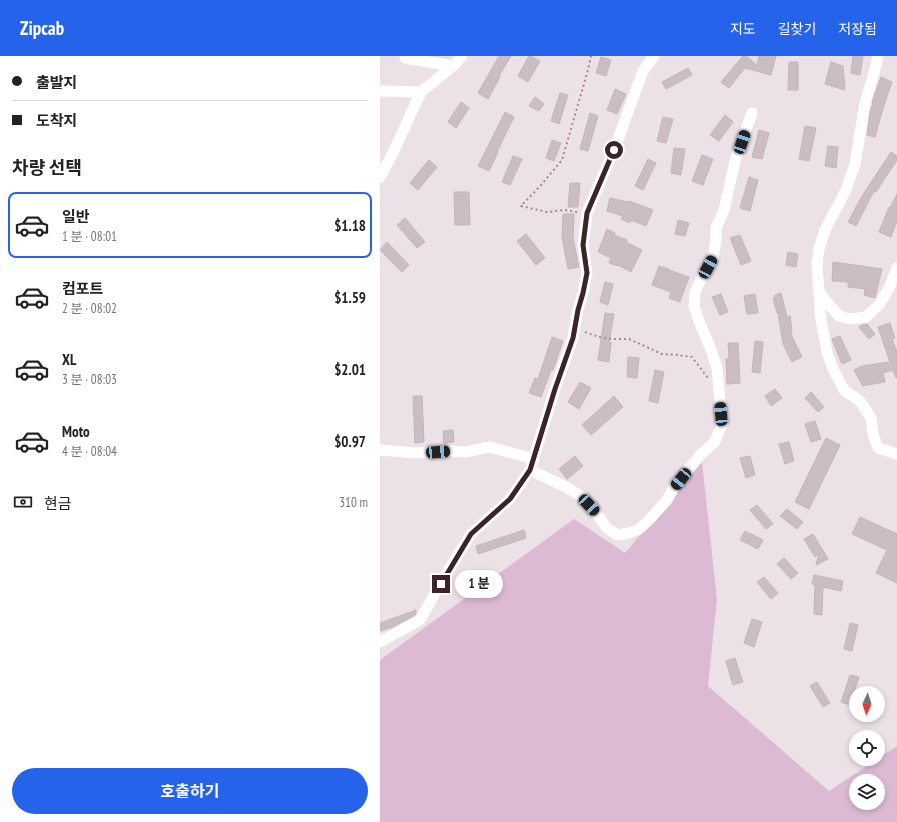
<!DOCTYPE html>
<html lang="ko">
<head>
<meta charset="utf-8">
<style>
	:root { --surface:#fff; --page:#f2f2f2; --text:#202124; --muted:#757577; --line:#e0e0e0; --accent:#2563eb }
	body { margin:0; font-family:"PT Sans Narrow","Noto Sans KR",sans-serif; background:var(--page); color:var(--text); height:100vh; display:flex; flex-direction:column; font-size:15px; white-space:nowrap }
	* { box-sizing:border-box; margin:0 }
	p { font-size:13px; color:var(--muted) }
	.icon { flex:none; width:22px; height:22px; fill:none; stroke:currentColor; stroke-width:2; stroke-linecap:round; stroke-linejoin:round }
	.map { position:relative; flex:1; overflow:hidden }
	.details { display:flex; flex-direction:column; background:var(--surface); width:380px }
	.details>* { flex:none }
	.hud { display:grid; align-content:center; height:88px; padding:0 12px; background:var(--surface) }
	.needle { width:26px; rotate:184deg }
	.controls { position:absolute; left:469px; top:630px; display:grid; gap:8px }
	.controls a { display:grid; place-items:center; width:36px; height:36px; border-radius:50%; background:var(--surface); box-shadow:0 2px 6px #0003; font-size:20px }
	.end { position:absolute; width:18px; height:18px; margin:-9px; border:5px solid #3c2229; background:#fff; box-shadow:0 0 0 2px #fff }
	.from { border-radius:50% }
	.bubble { position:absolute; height:28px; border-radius:14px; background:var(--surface); box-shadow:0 2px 6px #0003; font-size:13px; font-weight:700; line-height:28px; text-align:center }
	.car { position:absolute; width:12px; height:24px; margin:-12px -6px; border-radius:5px; box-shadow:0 0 3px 1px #0007; background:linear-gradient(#222 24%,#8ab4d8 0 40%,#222 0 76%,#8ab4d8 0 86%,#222 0) }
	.hud b { display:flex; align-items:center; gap:14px; height:38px; font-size:15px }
	.hud b+b { border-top:1px solid var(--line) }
	.hud i { width:10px; height:10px; background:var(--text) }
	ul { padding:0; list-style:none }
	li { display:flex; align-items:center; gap:12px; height:66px; margin:0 8px 6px; padding:0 4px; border:2px solid transparent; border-radius:8px }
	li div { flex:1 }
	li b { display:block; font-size:15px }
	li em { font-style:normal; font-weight:700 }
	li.on { border-color:var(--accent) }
	li>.icon { width:36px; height:36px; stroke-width:1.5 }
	h2 { padding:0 12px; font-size:18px; line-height:48px }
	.pay { display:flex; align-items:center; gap:10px; height:44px; padding:0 12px; font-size:15px }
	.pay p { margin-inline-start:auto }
	.primary-button { display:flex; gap:8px; margin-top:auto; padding:8px 12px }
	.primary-button a { flex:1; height:46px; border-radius:24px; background:var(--accent); color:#fff; font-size:16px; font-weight:700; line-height:46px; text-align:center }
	header { display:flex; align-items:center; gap:24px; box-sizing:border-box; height:56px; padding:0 20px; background:var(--accent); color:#fff }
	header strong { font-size:19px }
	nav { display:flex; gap:22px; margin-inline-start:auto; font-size:14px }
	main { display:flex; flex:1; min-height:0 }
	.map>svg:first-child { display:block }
	.green { fill:#dcbad4; fill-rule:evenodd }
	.building { fill:#ccbdc4; stroke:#c5b4bb }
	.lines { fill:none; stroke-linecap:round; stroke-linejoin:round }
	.path { stroke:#af8291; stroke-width:2; stroke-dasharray:2 3; stroke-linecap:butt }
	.minor { stroke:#fff; stroke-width:11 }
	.route { stroke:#3c2229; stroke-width:5 }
</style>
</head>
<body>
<header>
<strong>Zipcab</strong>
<nav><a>지도</a><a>길찾기</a><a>저장됨</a></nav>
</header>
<main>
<section class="details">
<div class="hud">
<b><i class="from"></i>출발지</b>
<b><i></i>도착지</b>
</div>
<h2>차량 선택</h2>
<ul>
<li class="on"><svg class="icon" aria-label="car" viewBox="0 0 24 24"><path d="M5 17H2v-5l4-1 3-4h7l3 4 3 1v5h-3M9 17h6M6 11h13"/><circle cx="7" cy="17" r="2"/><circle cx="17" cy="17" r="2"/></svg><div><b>일반</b><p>1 분 · 08:01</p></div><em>$1.18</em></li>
<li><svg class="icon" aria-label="car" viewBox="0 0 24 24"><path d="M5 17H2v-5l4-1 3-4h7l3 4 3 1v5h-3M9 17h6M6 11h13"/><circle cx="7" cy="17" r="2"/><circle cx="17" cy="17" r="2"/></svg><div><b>컴포트</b><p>2 분 · 08:02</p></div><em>$1.59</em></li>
<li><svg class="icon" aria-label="car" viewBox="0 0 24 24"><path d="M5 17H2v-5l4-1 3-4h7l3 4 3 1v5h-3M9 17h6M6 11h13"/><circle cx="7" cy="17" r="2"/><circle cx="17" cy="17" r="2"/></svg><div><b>XL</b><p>3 분 · 08:03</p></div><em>$2.01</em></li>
<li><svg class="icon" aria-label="car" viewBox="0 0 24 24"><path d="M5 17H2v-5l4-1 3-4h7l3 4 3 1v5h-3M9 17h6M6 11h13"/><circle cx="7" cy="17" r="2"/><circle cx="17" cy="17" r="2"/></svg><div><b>Moto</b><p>4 분 · 08:04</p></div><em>$0.97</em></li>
</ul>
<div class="pay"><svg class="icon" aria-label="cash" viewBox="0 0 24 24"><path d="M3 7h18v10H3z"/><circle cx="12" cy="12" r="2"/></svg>현금<p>310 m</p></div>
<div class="primary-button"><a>호출하기</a></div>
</section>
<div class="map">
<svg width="517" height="766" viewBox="0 0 517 766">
	<rect width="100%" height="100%" fill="#ebe1e6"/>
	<path class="green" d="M322 406 337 543 328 630 449 735 517 690V766H0V604L194 463 245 497ZM476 725H498V747H476Z"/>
	<path class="building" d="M119 0H131L119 20 120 21 108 43 98 37Z
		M149 0H151L160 5 148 26 138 20Z
		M363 0H366L377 9 379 0H396L391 19 365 12 349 32 341 26Z
		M473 0H483L480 19 471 17Z
		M221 1 231 4 226 20 216 17Z
		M409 6H418V34H408Z
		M451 6 463 10 465 34 445 28Z
		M308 12 312 19 286 33 282 26Z
		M501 21 512 26 504 49 495 81 487 79 490 57 493 47 492 46Z
		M235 33 246 38 237 58 227 54Z
		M180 37 188 39 179 68 171 65Z
		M155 41 164 48 159 55 149 50Z
		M81 46 89 52 76 72 68 66Z
		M125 56 134 61 117 96H118L109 115 98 110Z
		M210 57 218 60 208 95 200 93Z
		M345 59 353 66 339 85 330 79Z
		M283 61 293 63 286 87 277 85Z
		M425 70 436 72 429 105 419 103Z
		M379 74 389 77 382 103 372 101Z
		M172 84 181 87 174 105 166 102Z
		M448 90 458 91 456 112 445 110Z
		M294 92 305 93 301 119 291 117Z
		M511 96 517 100V104L496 136 494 135 476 170 468 166 482 140Z
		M322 99 333 103 323 129 312 125Z
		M133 100 142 103 130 129 122 126Z
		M268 103 276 107 263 134 255 130Z
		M49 104 57 111 38 134 30 127Z
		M369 121 378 124 370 155 360 152Z
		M190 127H200L198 151H188Z
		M74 136H89L90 169H75Z
		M517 138V165L511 181 499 176 509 151 510 152Z
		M230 142 248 146 249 145 273 154 266 170 251 164 250 167 241 163 243 160 227 155Z
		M183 158H194L193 182 199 211 188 213 182 181Z
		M25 162 45 186 37 192 17 169Z
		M298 164 309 167 305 180 295 178Z
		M227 173 235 177 234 179 247 184 246 186 262 194 251 216 238 209V210L229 207 231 202 218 196Z
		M146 178 165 202 156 209 137 185Z
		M360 179 371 205 361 209 350 182Z
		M7 186 29 209 22 216 0 194Z
		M408 196 418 198 416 211 406 209Z
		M453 206 502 213 495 242 484 239 485 233 468 231V226L452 225Z
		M279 210 289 213V214L309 221 300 246 289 242 291 236 272 229Z
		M225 226 233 228 228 249 220 246Z
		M401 237 407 261 410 260 412 276H410L422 301 412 306 403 288 398 257H397L393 242 395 241V239Z
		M341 238 348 256 340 259 332 241Z
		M375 238 378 257 367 258 364 240Z
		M225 257 234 258 229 286H231L229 306 218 304Z
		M510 267 515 282 512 283 517 296V321L516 322 513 314 503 317 505 326 487 329 483 330 474 314 482 310 510 306 498 271Z
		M487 268 495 278 489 283 479 271 482 269Z
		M460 280 471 304 462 308 452 283Z
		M172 281 183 285 173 314H171L161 341 149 337 155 322 158 323Z
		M375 285 383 286 380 317 372 316Z
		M348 287H358L360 327 347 328 346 303H349Z
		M248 301 259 302 257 322 247 321Z
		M275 314 284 316 278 347 269 345Z
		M200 326 211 332 199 353 188 346Z
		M395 333 402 342 391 350 385 340Z
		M431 336 444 351 438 356 425 342Z
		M33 340H42L44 386 35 387Z
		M234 340 243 351 211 379 202 369Z
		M435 365 441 383 431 386 425 368Z
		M73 374 74 386 64 387 63 375Z
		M446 382 460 389 429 453 415 446Z
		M409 386 414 405 405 408 399 388Z
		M195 400 203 410 187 423 179 413Z
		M370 400 375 419 366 422 360 402Z
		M377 449 393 468 386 473 370 454Z
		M407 453 423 466 417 473 400 460Z
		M480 461 517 478V527L496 517 507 494 472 478Z
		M144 474 146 482 98 498 96 490Z
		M365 475 383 484 378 493 360 484Z
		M433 478 448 503 436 509 439 497 435 501 424 483Z
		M404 502 418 517 411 523 397 508Z
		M434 519 463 525 461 535 443 531 442 559 434 558 435 529 432 528Z
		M384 521 398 537 391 543 377 526Z
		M36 554V556L35 559 13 571 0 575V567Z
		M372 563 382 566 374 591 364 587Z
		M470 567 478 569 472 595 464 593Z
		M355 602 363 626 353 629 346 605Z
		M470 619 479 621 470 649 461 646Z
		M437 626 450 647 443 651 430 630Z"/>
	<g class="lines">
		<path class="path" d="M197 156 185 154 167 156 141 150 161 129 182 104 208 14 211 0
			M205 276 219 281 233 283H249L282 298 298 299 312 301 328 322"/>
		<path class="minor" d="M498 0 495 13 485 47 475 108 466 134 445 174 439 193 437 209 441 264 447 296 453 313 464 334 480 345 491 362 493 378 498 392 517 398
			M25 2 73 10
			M0 35 41 36
			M0 121 11 101 41 36 73 10 82 0
			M439 236 450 250 459 260 470 263 486 261 499 249 510 230 517 212
			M0 394 36 397 69 395 85 396 110 391 154 403
			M150 414 186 431 202 441 216 457 227 472 237 479 249 477 259 473 269 464 287 444 295 430 321 398 334 387 342 369 341 358 337 312 330 291 319 265 314 250 315 236 322 221 333 201 336 185V172L344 154 356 101 372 57
			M0 586 40 564 68 515 91 478 130 443 150 414 175 333 193 282 198 254 203 237 207 217 203 189 207 157 234 94 263 15 274 0"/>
	</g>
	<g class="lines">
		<path class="route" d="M61 528 91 478 130 443 150 414 175 333 193 282 198 254 203 237 207 217 203 189 207 157 234 94"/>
	</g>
</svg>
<div class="controls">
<a><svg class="needle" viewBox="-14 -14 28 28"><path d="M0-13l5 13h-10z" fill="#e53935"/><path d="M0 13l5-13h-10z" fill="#757577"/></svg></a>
<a><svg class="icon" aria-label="locate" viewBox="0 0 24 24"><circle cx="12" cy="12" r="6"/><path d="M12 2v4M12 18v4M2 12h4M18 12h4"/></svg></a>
<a><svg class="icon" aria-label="layers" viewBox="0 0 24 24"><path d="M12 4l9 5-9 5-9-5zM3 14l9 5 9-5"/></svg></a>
</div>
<i class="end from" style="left:234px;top:94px"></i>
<i class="end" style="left:61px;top:528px"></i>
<div class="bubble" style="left:75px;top:514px;width:48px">1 분</div>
<i class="car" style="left:362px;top:86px;rotate:19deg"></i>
<i class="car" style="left:328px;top:211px;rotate:28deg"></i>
<i class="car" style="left:341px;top:358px;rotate:355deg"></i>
<i class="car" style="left:58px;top:396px;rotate:86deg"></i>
<i class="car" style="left:301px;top:423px;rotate:219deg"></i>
<i class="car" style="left:209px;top:449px;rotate:137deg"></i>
</div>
</main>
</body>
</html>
